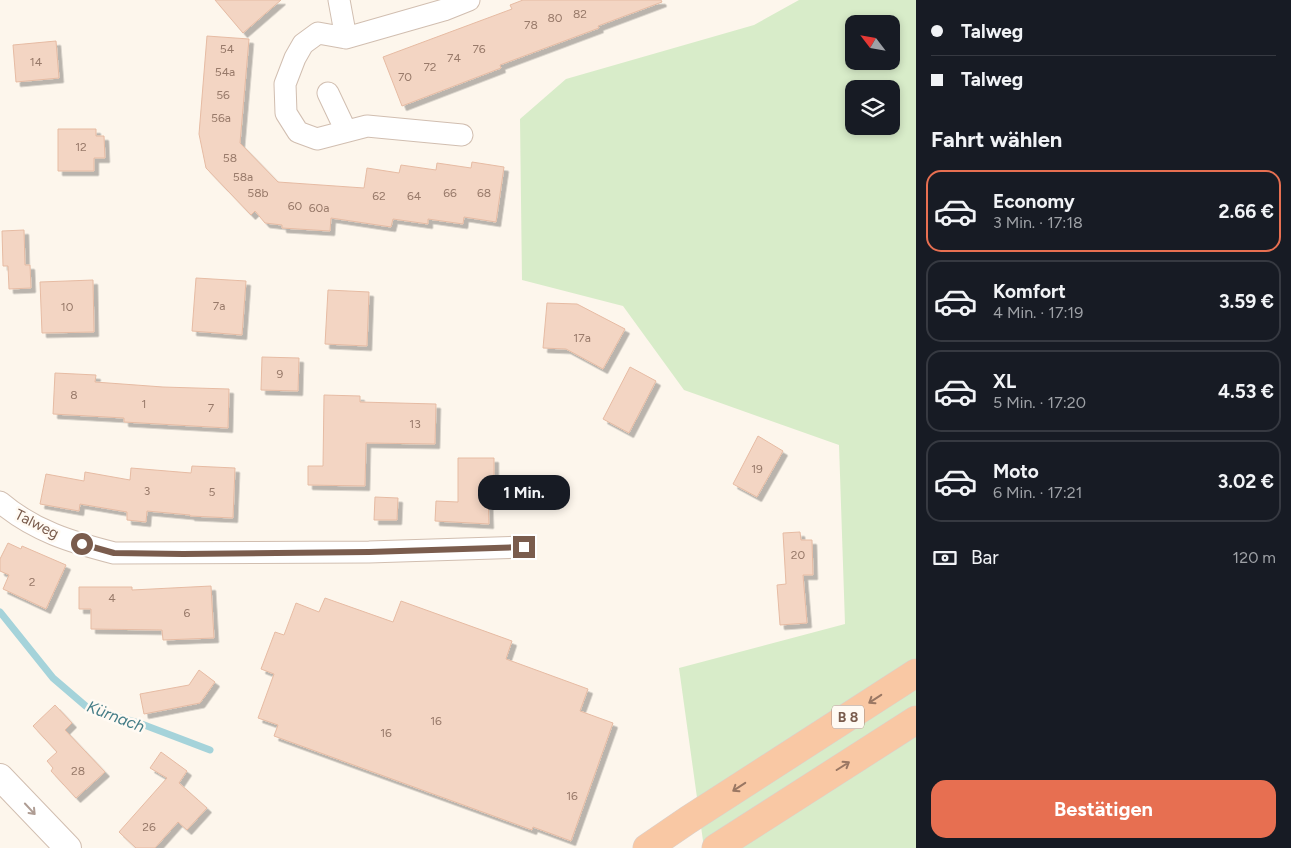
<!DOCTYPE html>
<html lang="de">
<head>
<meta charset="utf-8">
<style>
	:root { --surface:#171b24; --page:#242831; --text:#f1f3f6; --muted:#9ea1a6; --line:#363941; --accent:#e76f51 }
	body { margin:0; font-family:Figtree,sans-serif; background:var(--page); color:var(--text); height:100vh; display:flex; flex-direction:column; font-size:19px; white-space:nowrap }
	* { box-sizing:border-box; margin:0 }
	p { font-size:16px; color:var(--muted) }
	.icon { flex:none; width:28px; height:28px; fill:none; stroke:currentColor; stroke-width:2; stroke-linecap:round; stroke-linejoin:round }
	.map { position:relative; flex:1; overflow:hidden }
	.side { display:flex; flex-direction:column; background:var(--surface); width:375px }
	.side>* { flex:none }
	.top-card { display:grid; align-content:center; height:110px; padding:0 15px; background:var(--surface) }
	.needle { width:32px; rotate:301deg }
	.buttons { position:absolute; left:845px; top:15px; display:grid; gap:10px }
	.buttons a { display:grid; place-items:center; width:55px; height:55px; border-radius:10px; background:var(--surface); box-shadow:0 2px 8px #0003; font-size:25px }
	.end { position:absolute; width:22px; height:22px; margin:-11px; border:6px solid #7a5c4d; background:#fff; box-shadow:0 0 0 2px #fff }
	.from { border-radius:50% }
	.bubble { position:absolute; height:35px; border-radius:15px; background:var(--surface); box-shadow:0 2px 8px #0003; font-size:16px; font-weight:700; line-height:35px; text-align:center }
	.top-card b { display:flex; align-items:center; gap:18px; height:48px; font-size:19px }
	.top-card b+b { border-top:1px solid var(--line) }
	.top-card i { width:12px; height:12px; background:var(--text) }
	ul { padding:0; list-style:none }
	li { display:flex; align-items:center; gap:15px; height:82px; margin:0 10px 8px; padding:0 5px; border:2px solid var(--line); border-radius:15px }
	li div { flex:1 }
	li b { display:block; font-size:19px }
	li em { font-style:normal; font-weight:700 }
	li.active { border-color:var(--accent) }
	li>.icon { width:45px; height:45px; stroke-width:1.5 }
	h2 { padding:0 15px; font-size:22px; line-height:60px }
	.pay { display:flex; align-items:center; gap:12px; height:55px; padding:0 15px; font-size:19px }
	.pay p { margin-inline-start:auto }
	.cta { display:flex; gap:10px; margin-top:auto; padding:10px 15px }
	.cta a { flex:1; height:58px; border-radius:15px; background:var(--accent); color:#fff; font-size:20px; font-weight:700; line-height:58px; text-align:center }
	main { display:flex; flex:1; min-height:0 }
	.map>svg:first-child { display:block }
	.green { fill:#d8ecc9; fill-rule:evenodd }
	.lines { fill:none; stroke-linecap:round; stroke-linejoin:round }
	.stream { stroke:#a5d3da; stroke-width:7 }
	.building { fill:#f3d5c3; stroke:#e6bba3; filter:url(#shadow) }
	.minor-casing { stroke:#d1beb0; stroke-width:23 }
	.tertiary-casing { stroke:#d1beb0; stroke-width:28 }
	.trunk-casing { stroke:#dad1cd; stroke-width:29 }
	.minor { stroke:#fff; stroke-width:21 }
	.tertiary { stroke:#fff; stroke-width:26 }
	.trunk { stroke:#f9c8a4; stroke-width:28 }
	.oneway { stroke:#9a7763 }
	.oneway2 { stroke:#af9d94 }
	.route { stroke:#7a5c4d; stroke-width:6 }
	.labels { text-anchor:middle; stroke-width:5; stroke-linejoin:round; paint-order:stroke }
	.number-label { font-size:12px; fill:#987a6a }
	.shield { fill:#fffaf3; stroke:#a28b7f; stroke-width:1 }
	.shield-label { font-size:14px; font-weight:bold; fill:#7a5c4d }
	.street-label { font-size:15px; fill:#7a5c4d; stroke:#fffaf3 }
	.water-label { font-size:16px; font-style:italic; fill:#437c86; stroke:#fffaf3 }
</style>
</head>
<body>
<main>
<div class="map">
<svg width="916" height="848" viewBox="0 0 916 848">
	<defs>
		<filter id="shadow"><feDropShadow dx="4.5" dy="4.5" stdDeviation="0" flood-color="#0004"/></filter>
	</defs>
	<rect width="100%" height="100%" fill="#fdf6ec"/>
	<path class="green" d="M799 0H916V848H704L679 668 845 624 839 445 684 390 623 306 522 280 520 119 566 79 754 25ZM854 24H891V61H854ZM854 89H891V126H854Z"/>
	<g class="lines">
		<path class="stream" d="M0 612 53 678 88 708 139 723 210 750"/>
	</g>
	<path class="building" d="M215 0H281L243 33Z
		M523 0H661L662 2 598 26 599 28 500 65 501 68 402 106 383 57 512 9 510 5Z
		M207 36 249 39 240 143 278 182 364 188 367 168 399 173 401 165 436 170 437 163 471 168 472 162 504 167 496 222 464 217 463 224 428 219V224L393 219 391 227 331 218 330 231 282 228V225L265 223 255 211 251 215 206 168 199 134Z
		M56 41 59 78 16 82 13 45Z
		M58 129H96V136H104L105 158H94V171H58Z
		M24 230 25 265H30L31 288 9 289 8 266H3L2 231Z
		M196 278 246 281 242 335 192 331Z
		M93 280 94 332 42 333 40 282Z
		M328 290 369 292 367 346 325 344Z
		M547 303 577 304 625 329 603 369 566 349 543 348Z
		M262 357 299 358 298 391 261 390Z
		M630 367 656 381 629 433 603 419Z
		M55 373 96 375 95 382 163 387 229 389 228 428 124 422V418L53 414Z
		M324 395 360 396V402L436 404 435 444 366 443 365 486 308 485V466H323Z
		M758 436 783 451 757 497 733 484Z
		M458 458H494V495H488L489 524 435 521 436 501 458 502Z
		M192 466 235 468 233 518 190 516V515L147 511 146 522 127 520V512L80 504 79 511 40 504 46 474 84 481 85 472 130 480 131 468 191 473Z
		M375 497 398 498 397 520H374Z
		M800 532 801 540H812L813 575H803L807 623 780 625 777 585 786 584 783 533Z
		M8 543 21 549 22 546 66 565 46 609 3 589 9 575 0 571V559Z
		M211 586 214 638 163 640 162 630 91 629V609H79V587H132V590Z
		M325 598 393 622 401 601 512 641 506 659 588 689 580 711 613 723 571 841 533 827 532 830 274 736 278 725 258 718 274 674 261 669 275 632 284 635 296 603 319 612Z
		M199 670 215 682 200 703 144 714 140 694 189 685Z
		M55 705 72 723 65 730 105 772 76 798 51 771 53 768 47 761 57 752 33 726Z
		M161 752 187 771 179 783 207 808 187 830 178 822 155 848H136L119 832 167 778 150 768Z"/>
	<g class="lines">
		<defs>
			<path id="minor" d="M339 0 346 38 444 10 469 0
				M346 38 318 33 303 44 295 58 285 84 286 113 298 132 317 139 367 126 462 135
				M328 93 346 131
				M0 502C34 531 71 542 114 553L369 552 524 547"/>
			<path id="tertiary" d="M0 777 68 848"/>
			<path id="trunk" d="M647 848 688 820 916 673
				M716 848 916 720"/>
		</defs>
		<use href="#minor" class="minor-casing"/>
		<use href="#tertiary" class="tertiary-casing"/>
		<use href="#trunk" class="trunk-casing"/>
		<use href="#minor" class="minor"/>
		<use href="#tertiary" class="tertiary"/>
		<use href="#trunk" class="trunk"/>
	</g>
	<defs><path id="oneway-shaft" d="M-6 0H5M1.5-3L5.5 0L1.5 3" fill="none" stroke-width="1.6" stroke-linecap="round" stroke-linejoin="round" transform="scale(1.25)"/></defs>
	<g class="oneway">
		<use href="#oneway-shaft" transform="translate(875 699) rotate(147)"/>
		<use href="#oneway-shaft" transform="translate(843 766) rotate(-32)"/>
		<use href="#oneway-shaft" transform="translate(739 787) rotate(147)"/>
	</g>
	<use class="oneway2" href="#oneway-shaft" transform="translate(30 809) rotate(47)"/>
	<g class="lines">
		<path class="route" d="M82 544 114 553 183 554 369 552 524 547"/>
	</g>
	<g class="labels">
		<g class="number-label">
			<text x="580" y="18">82</text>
			<text x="555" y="22">80</text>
			<text x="531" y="29">78</text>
			<text x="227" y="53">54</text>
			<text x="479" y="53">76</text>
			<text x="454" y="62">74</text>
			<text x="36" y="66">14</text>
			<text x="430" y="71">72</text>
			<text x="225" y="76">54a</text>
			<text x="405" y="81">70</text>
			<text x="223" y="99">56</text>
			<text x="221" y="122">56a</text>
			<text x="81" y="151">12</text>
			<text x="230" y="162">58</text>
			<text x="243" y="181">58a</text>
			<text x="258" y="197">58b</text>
			<text x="450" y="197">66</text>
			<text x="484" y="197">68</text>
			<text x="379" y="200">62</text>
			<text x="414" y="200">64</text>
			<text x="295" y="210">60</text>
			<text x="319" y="212">60a</text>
			<text x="219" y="310">7a</text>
			<text x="67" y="311">10</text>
			<text x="582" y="342">17a</text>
			<text x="280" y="378">9</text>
			<text x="74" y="399">8</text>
			<text x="144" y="408">1</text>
			<text x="211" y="412">7</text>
			<text x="415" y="428">13</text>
			<text x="757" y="473">19</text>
			<text x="147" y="495">3</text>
			<text x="212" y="496">5</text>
			<text x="798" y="559">20</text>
			<text x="32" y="586">2</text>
			<text x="112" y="602">4</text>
			<text x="187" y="617">6</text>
			<text x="436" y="725">16</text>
			<text x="386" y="737">16</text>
			<text x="78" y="775">28</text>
			<text x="572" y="800">16</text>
			<text x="149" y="831">26</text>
		</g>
		<rect class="shield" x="832" y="705.5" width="32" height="23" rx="4"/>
		<g class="shield-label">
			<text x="848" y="722">B 8</text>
		</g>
		<g class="street-label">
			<text transform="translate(37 524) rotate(27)" y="5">Talweg</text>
		</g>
		<g class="water-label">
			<text transform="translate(116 716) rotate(21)" y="6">Kürnach</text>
		</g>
	</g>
</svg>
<div class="buttons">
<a><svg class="needle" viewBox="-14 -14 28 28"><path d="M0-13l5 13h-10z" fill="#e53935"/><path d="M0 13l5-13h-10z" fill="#9ea1a6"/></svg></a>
<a><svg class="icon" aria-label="layers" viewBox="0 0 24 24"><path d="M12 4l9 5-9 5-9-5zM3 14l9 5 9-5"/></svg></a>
</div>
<i class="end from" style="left:82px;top:544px"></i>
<i class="end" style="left:524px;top:547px"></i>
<div class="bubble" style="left:478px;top:475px;width:92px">1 Min.</div>
</div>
<section class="side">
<div class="top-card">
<b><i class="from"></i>Talweg</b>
<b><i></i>Talweg</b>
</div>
<h2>Fahrt wählen</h2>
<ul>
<li class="active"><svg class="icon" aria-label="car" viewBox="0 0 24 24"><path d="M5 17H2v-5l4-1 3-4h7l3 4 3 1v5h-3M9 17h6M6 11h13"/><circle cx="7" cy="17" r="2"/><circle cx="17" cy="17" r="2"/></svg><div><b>Economy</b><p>3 Min. · 17:18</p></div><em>2.66 €</em></li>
<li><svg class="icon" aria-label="car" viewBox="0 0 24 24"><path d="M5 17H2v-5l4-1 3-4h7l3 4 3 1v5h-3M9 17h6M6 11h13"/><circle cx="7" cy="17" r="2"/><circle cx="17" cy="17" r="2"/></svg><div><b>Komfort</b><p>4 Min. · 17:19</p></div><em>3.59 €</em></li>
<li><svg class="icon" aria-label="car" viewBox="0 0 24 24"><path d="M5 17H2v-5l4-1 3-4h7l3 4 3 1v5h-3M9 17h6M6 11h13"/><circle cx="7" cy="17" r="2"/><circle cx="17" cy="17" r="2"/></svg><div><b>XL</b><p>5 Min. · 17:20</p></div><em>4.53 €</em></li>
<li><svg class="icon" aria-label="car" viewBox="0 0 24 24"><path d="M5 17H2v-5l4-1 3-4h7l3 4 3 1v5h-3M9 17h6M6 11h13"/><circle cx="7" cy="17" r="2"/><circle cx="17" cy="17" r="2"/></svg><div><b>Moto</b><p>6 Min. · 17:21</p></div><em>3.02 €</em></li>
</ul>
<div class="pay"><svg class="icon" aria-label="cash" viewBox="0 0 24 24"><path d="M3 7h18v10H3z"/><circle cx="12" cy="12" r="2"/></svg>Bar<p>120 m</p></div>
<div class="cta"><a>Bestätigen</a></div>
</section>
</main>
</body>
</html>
